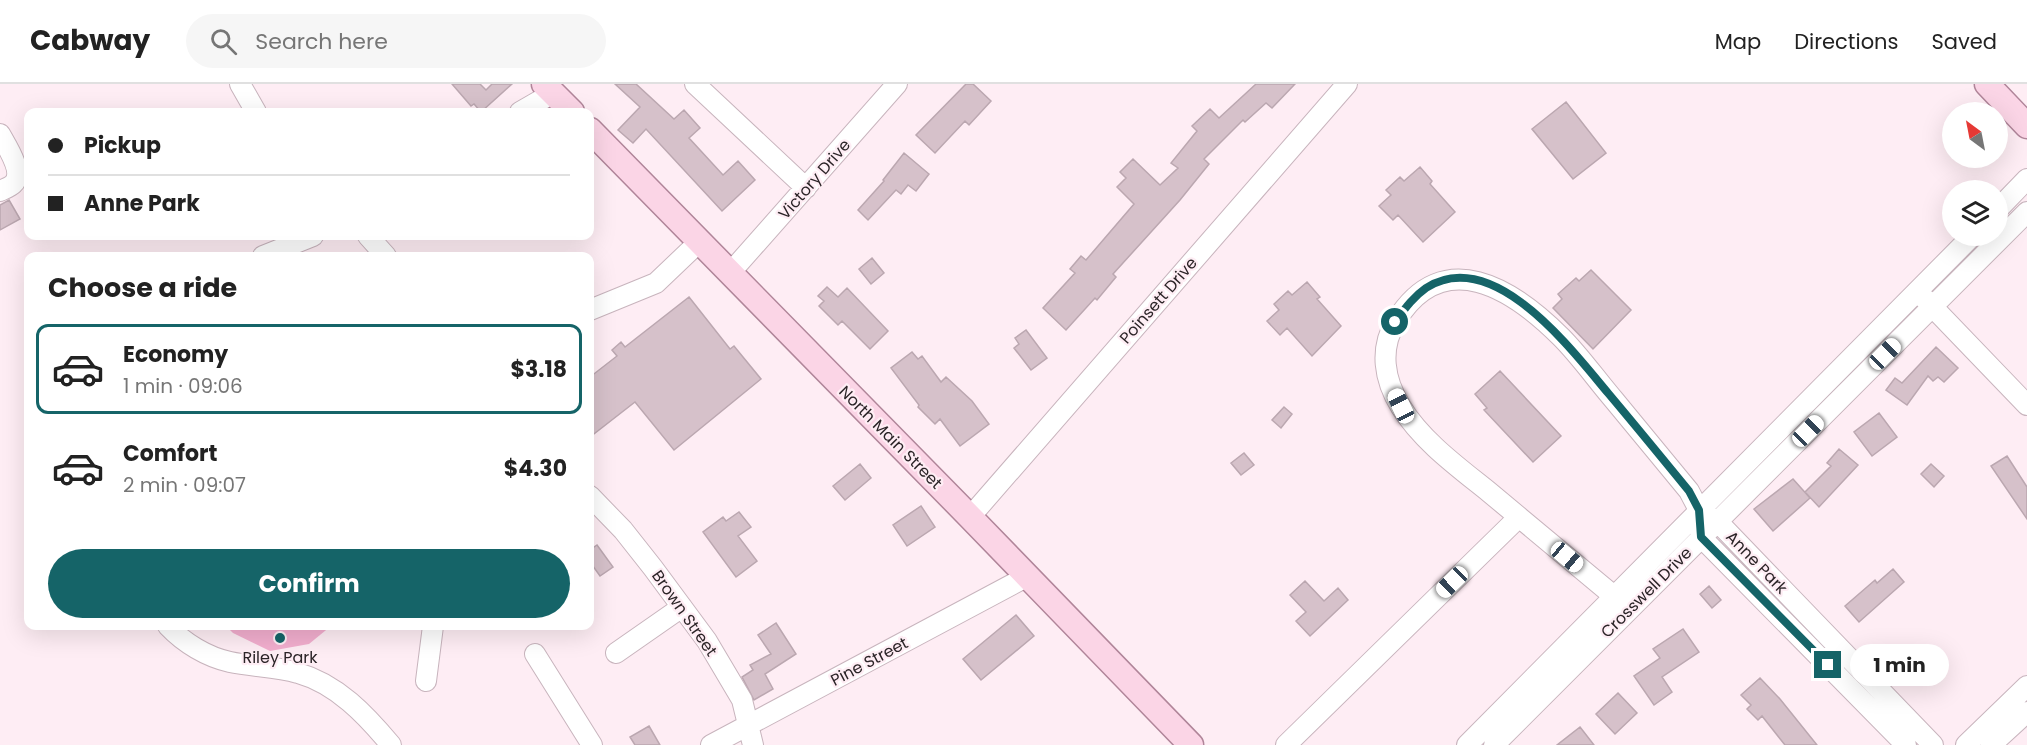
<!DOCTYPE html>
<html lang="en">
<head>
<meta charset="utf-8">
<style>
	:root { --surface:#fff; --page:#f6f6f6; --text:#222; --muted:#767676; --line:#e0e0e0; --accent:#156468 }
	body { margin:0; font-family:Poppins,sans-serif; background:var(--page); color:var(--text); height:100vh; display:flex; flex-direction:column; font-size:22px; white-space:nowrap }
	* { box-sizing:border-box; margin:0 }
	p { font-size:20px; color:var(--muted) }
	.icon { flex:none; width:33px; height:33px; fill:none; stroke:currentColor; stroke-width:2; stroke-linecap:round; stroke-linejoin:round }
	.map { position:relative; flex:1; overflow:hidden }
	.panel { position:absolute; left:24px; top:168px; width:570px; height:378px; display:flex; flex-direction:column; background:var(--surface); border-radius:12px; box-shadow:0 6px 24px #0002 }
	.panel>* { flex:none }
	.top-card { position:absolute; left:24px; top:24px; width:570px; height:132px; border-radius:12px; box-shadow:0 6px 24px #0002; display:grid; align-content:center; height:132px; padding:0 24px; background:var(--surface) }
	.needle { width:39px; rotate:328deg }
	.buttons { position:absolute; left:1942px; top:18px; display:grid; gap:12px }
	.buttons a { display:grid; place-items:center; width:66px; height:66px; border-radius:50%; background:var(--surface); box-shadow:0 6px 24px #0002; font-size:30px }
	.end { position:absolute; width:27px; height:27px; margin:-14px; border:8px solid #156468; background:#fff; box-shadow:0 0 0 3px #fff }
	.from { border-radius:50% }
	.bubble { position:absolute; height:42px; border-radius:21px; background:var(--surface); box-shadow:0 6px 24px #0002; font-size:20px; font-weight:700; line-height:42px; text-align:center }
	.car { position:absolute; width:18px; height:36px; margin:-18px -9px; border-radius:8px; box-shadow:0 0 4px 2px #0007; background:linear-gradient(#fff 24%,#345 0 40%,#fff 0 76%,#345 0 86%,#fff 0) }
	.top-card b { display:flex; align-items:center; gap:21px; height:57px; font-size:22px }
	.top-card b+b { border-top:2px solid var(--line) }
	.top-card i { width:15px; height:15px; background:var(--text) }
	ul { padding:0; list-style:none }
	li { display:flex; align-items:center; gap:18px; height:90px; margin:0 12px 9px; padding:0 12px; border:3px solid transparent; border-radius:12px }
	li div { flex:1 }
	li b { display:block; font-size:22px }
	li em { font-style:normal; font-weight:700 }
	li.selected { border-color:var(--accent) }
	li>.icon { width:54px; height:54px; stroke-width:1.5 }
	h2 { padding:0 24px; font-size:27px; line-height:72px }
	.button { display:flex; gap:12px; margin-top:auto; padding:12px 24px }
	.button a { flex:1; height:69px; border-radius:36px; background:var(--accent); color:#fff; font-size:24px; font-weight:700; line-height:69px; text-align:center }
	header { display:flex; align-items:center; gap:36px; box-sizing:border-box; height:84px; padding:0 30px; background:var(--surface); border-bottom:2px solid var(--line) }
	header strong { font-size:28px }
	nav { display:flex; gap:33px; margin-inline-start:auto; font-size:21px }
	.search { width:420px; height:54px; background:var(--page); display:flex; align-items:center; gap:15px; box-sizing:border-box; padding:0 21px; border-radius:33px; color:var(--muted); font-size:22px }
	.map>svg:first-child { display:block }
	.grass { fill:#f2aece }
	.building { fill:#d6c1ca; stroke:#bba7b0; stroke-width:1.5 }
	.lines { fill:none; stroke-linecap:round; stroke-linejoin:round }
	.minor-casing { stroke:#c8b4bd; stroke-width:22 }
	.major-casing { stroke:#b08599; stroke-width:27 }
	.minor { stroke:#fff; stroke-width:20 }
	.major { stroke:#fbd5e6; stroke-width:24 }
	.route { stroke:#156468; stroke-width:8 }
	.poi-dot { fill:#156468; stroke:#feedf4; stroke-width:2 }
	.labels { text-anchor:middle; stroke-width:4.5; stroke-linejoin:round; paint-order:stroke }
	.street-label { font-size:16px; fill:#2b2427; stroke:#feedf4 }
	.poi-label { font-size:16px; fill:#2b2427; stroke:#feedf4 }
</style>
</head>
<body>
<header>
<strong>Cabway</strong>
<div class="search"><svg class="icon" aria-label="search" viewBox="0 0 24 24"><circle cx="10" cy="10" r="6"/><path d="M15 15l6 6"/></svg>Search here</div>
<nav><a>Map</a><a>Directions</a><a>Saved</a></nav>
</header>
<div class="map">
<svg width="2027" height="661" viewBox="0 0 2027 661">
	<rect width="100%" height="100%" fill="#feedf4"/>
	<path class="grass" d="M226 542H331L309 560 270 567 233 549Z"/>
	<path class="building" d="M452 0H480L486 6 492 0H512L481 28 474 20 471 22Z
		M615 0H636L674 35 684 26 700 44 689 54 723 91 738 77 755 96 722 127 646 45 633 59 618 46 640 23Z
		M966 0H973L991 17 969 41 965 37 935 69 916 51Z
		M1256 0H1295L1272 24 1266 19 1245 38 1243 36 1204 75 1209 80 1180 116 1113 190 1116 193 1097 216 1095 214 1066 246 1043 224 1075 189 1070 185 1081 172 1086 176 1134 120 1117 103 1126 94 1120 88 1133 75 1160 101 1178 84 1171 79 1197 47 1192 42 1210 25 1219 34Z
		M1566 18 1606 69 1573 95 1532 45Z
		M904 69 929 90 916 107 908 101 901 110 896 106 868 136 858 126 884 97 883 96Z
		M1420 83 1432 97 1430 100 1455 128 1423 158 1398 131 1393 136 1379 122 1391 111 1386 106 1400 93 1404 97Z
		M9 116 20 135 0 146V121Z
		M872 174 884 189 871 200 859 185Z
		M1591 186 1631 226 1593 265 1553 224 1562 215 1558 210 1576 194 1579 197Z
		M1307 198 1320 213 1317 215 1341 242 1312 272 1287 244 1280 251 1267 237 1279 226 1274 220 1288 207 1292 211Z
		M827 203 838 213 847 204 888 247 870 265 842 237 838 241 819 222 824 217 818 212Z
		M689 213 730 265 734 262 761 295 674 366 635 318 590 353V293L617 272 612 266 621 258 625 263Z
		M1026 246 1047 274 1031 286 1014 264 1019 260 1015 254Z
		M1936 263 1958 284 1944 298 1938 293 1933 297 1928 292 1907 321 1886 306 1895 294 1902 299Z
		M912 268 918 275 922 272 941 298 946 293 972 317 989 340 960 362 940 335 935 340 918 323 919 321 891 284Z
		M1500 287 1561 352 1533 378 1484 326 1487 324 1475 310Z
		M1284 323 1292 330 1281 344 1272 336Z
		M1879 329 1897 353 1872 372 1854 348Z
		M1839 365 1858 381 1819 423 1805 408 1831 382 1827 379Z
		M1244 369 1254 381 1241 391 1231 379Z
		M2007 372 2027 403V435L1991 382Z
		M860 380 871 394 845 416 833 402Z
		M1931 380 1944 392 1934 403 1921 390Z
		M1793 395 1810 414 1773 447 1754 425Z
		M921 422 935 443 907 462 893 441Z
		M739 428 751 443 738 452 757 477 736 493 703 448 723 433 726 437Z
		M597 461 613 483 600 492 590 478V466Z
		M1893 485 1904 498 1859 538 1845 522 1875 496 1877 499Z
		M1305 497 1324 517 1338 504 1348 516 1310 552 1296 537 1306 528 1290 511Z
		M1709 502 1721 516 1712 524 1700 510Z
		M1016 531 1034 552 981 596 963 575Z
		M776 539 796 570 765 590 773 605 754 616 742 593 753 586 750 581 771 570 758 551Z
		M1683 545 1699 568 1662 593 1672 608 1654 621 1634 592 1660 574 1653 565Z
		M1760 594 1780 615 1817 661H1785L1762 632 1758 636 1747 625 1751 621 1741 611Z
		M1618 609 1637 629 1615 650 1596 630Z
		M649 642 660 661H635L630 653Z
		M1580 643 1594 661H1557Z"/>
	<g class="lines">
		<defs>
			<path id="minor" d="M240 0 256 28
				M695 0 806 104
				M520 28 553 9
				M0 50C6 61 25 89 13 100 10 103 4 105 0 107
				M1998 125 2027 95
				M368 152 386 172
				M263 172 313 152
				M730 189 897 0
				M1925 215 2027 321
				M590 226 656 199 699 158
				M590 412 623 446 653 484 707 557 742 616 753 661
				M1706 431 1717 437 1933 661
				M970 433 1347 0
				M1615 513C1573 478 1531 443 1489 408 1458 383 1422 357 1401 323 1384 296 1379 265 1396 237 1443 160 1513 205 1561 253 1580 272 1596 295 1614 316 1639 346 1664 377 1689 407L1699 426 1701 453 1906 661
				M168 542C184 559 207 573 230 578 253 583 277 582 298 589 337 600 366 631 391 661
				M616 569 682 523
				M535 570 592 661
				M426 597 433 542
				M711 661 1028 492
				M1286 661 1519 433
				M1467 661 1972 152
				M1494 661 2027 128
				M1966 661 2027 602
				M1991 661 2027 628"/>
			<path id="major" d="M544 0 572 28
				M1987 0 2027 42
				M590 46 970 433 1191 661"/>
		</defs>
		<use href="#minor" class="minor-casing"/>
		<use href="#major" class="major-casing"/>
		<use href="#minor" class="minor"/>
		<use href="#major" class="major"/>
	</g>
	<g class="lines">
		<path class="route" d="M1395 238C1404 226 1413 213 1426 204 1493 161 1571 265 1608 309 1635 341 1662 374 1689 407L1699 426 1701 453 1828 581"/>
	</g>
	<circle class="poi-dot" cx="280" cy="554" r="6"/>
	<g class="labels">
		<g class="street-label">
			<text transform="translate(814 95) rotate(-49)" y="6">Victory Drive</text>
			<text transform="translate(1158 216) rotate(-49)" y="6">Poinsett Drive</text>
			<text transform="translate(891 353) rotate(45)" y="6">North Main Street</text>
			<text transform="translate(1757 478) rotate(46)" y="6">Anne Park</text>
			<text transform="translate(1646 508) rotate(-45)" y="6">Crosswell Drive</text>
			<text transform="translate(685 529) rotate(55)" y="6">Brown Street</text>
			<text transform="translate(869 577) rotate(-28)" y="6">Pine Street</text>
		</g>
		<g class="poi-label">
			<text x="280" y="579">Riley Park</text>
		</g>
	</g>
</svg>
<div class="buttons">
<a><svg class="needle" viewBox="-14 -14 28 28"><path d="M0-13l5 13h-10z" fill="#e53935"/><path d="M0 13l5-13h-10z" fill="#767676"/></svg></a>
<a><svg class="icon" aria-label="layers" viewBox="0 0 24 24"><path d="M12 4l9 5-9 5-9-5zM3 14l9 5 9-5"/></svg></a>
</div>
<i class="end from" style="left:1395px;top:238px"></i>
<i class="end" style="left:1828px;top:581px"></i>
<div class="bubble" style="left:1850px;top:560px;width:99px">1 min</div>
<i class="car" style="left:1885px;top:270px;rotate:45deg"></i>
<i class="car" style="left:1401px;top:322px;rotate:334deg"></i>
<i class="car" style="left:1808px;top:347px;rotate:45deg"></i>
<i class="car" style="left:1567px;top:473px;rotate:130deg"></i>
<i class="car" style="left:1452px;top:498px;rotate:226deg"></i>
<div class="top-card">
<b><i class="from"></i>Pickup</b>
<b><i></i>Anne Park</b>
</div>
<section class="panel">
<h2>Choose a ride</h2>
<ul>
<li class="selected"><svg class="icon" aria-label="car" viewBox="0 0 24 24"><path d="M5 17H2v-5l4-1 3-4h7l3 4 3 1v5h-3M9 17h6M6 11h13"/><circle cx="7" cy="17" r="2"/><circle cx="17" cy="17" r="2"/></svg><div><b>Economy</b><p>1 min · 09:06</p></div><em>$3.18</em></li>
<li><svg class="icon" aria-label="car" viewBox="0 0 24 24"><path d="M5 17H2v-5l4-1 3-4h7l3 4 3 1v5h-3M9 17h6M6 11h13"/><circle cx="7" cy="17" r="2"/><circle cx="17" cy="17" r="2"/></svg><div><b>Comfort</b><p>2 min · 09:07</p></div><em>$4.30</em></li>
</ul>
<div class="button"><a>Confirm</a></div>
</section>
</div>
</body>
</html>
